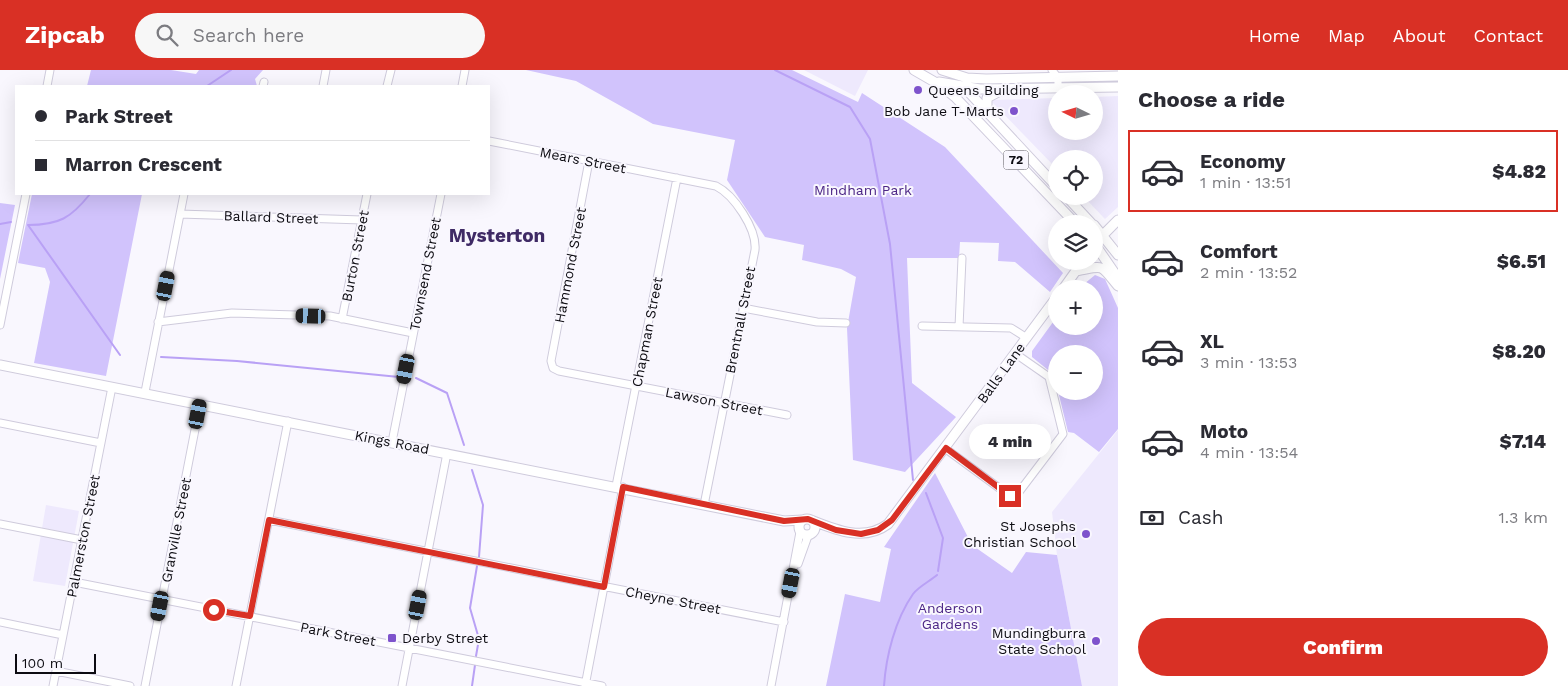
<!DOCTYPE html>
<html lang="en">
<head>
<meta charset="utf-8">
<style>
	:root { --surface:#fff; --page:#f7f7f7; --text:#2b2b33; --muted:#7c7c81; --line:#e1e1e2; --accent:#d93025 }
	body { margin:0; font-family:"Work Sans",sans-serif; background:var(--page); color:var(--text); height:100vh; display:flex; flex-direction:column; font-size:19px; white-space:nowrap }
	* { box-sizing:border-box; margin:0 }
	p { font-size:16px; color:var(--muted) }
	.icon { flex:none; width:28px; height:28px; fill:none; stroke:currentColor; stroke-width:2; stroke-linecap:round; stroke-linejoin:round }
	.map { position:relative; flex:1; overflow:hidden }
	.panel { display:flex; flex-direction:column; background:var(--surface); width:450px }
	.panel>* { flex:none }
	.hud { position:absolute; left:15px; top:15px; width:475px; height:110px; border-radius:0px; box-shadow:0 5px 20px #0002; display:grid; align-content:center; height:110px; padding:0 20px; background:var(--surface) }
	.needle { width:32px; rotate:275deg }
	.controls { position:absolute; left:1048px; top:15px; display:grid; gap:10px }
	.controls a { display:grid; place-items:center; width:55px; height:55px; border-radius:50%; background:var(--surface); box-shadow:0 5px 20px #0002; font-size:25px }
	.scale { position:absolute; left:15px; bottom:12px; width:81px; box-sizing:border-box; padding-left:5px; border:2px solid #0d0c12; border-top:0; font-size:14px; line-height:18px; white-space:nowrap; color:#0d0c12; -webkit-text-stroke:4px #f9f7fe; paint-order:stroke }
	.end { position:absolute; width:22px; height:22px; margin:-11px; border:6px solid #d93025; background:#fff; box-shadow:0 0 0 2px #fff }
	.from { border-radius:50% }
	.bubble { position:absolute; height:35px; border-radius:18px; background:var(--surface); box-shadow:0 5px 20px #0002; font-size:16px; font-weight:800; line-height:35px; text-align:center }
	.car { position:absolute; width:15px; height:30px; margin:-15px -8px; border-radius:6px; box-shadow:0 0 4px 1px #0007; background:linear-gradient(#222 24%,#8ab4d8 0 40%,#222 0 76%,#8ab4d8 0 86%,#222 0) }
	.hud b { display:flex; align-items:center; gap:18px; height:48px; font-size:19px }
	.hud b+b { border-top:1px solid var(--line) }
	.hud i { width:12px; height:12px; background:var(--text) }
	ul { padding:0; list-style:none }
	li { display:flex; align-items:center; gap:15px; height:82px; margin:0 10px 8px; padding:0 10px; border:2px solid transparent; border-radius:0px }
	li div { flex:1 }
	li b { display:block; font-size:19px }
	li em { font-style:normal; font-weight:800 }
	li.active { border-color:var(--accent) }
	li>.icon { width:45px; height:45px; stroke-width:1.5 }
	h2 { padding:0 20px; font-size:22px; line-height:60px }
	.pay { display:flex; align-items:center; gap:12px; height:55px; padding:0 20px; font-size:19px }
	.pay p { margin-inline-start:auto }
	.button { display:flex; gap:10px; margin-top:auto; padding:10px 20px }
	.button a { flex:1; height:58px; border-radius:30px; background:var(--accent); color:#fff; font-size:20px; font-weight:800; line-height:58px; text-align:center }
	header { display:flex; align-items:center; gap:30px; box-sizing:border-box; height:70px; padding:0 25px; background:var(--accent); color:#fff }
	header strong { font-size:24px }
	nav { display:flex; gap:28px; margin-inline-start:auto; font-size:18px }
	.search { width:350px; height:45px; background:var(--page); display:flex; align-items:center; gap:12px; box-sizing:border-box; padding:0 18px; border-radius:28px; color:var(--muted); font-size:19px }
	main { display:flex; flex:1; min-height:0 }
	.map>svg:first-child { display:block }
	.built { fill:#eee9fd }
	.green { fill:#d1c3fc }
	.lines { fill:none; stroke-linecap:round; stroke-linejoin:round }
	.stream { stroke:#b9a1f5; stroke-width:2 }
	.minor-casing { stroke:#cfcbdc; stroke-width:9 }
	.major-casing { stroke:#cfcbdc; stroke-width:11 }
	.minor { stroke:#fff; stroke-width:7 }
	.major { stroke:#fff; stroke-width:9 }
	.route { stroke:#d93025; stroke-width:6 }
	.poi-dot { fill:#7e53cc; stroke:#f9f7fe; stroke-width:2 }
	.labels { text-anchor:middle; stroke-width:4; stroke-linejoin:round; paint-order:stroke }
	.shield { fill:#f9f7fe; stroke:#545259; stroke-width:1 }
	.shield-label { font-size:12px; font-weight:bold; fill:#0d0c12 }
	.poi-label { font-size:14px; fill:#0d0c12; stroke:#f9f7fe; text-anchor:end }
	.street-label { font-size:14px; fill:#0d0c12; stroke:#f9f7fe }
	.park-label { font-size:14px; fill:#4c2686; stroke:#f9f7fe }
	.district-label { font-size:19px; font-weight:bold; fill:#3f2a65; stroke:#f9f7fe }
</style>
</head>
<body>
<header>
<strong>Zipcab</strong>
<div class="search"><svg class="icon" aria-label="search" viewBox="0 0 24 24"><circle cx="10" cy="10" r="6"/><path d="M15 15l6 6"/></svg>Search here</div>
<nav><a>Home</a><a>Map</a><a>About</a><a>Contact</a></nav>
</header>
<main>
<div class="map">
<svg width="1118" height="616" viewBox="0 0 1118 616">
	<rect width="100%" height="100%" fill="#f9f7fe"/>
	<path class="built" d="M804 0H868L855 26Z
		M1118 26V137L1105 149 1083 126H1094V89H1056V98L992 32 994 30 1056 28V61H1094V27Z
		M1118 360V616H1082L1057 485 1052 442Z
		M46 435 79 441 65 516 33 511Z"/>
	<path class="green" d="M91 0H171L196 4 199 0H263L255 9 257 16H87Z
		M526 0H792L858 32 862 23 945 77 1063 203 1050 222 1015 192 998 191 999 173 960 172 959 188H907L912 313 956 347 905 402 853 390 847 258 856 207 841 199 802 190 804 175 765 167 727 110 735 70 653 54 576 11Z
		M32 124H142L106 306 34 293 50 212 45 198 18 193Z
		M0 133 15 135 0 209Z
		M1095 205 1105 209 1118 238V359L1099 382 1074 363 1068 362 1058 321H1094V284H1056V315L1053 304 1032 287V281L1056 248V256H1094V219H1078Z
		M935 403 972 475 1012 503 1026 482 1057 485 1082 616H826L845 524 880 532 891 479 884 477Z"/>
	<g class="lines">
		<path class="stream" d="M775 0 850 37 870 69 890 174 913 410
			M207 16 231 0
			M0 154 11 152
			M28 155 120 285
			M28 155C59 155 71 148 90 124
			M161 287 237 291 399 307
			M416 308 447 323 464 375
			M472 400 483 435 479 487
			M926 423 943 468 938 501
			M476 586 479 569 470 538 477 496
			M472 616 475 595
			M884 616C886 586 895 550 913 524 918 517 930 511 937 505"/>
		<defs>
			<path id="minor" d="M1052 0 1058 8V18
				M47 16 50 0
				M263 16 264 12
				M323 16 326 0
				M387 16 391 0
				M462 16 465 0
				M489 71 716 116C734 125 757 159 755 180L704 435
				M589 91 551 291 553 298 559 301 787 345
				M180 144 362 150
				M743 238 817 252 846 253
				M342 249 367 124
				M158 252 232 243 330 246 413 263
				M0 255 26 124
				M922 256 1011 258 1027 268
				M959 257 962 188
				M145 322 184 124
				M0 353 101 373
				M392 372 441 124
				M946 379 1010 426H1016L1063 364 1049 307 1016 284
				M616 416 677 108
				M269 450 784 552
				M0 454 82 470
				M798 494 808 466
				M74 512 602 616
				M0 552 63 565
				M56 601 130 616
				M53 616 112 317
				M145 616 200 334
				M236 616 288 351
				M402 616 447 383
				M585 616 623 417
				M771 616 800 462"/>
			<path id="major" d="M914 0 940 15 955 27 1076 154
				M942 0 967 8 986 9 1118 6
				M939 12 980 19 1118 17
				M964 17 1056 116
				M987 42V28L1000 21
				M1066 126 1092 154
				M1094 155 1118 185
				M1099 169 1118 150
				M1094 173 1118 208
				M1076 201C1105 196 1099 193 1118 216
				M1063 219 1083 191
				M0 295 784 451 802 450
				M799 457a8 8 0 1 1 16 0a8 8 0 1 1-16 0Z
				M811 450C836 460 864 472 888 454L1056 228"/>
		</defs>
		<use href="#minor" class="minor-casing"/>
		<use href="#major" class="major-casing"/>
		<use href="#minor" class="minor"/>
		<use href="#major" class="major"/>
	</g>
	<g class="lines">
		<path class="route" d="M214 540 250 546 269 450 604 517 623 417 784 451 808 449 836 460 861 464 878 460 892 450 946 378 1010 426"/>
	</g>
	<g class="poi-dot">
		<circle cx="918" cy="20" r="5"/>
		<circle cx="1014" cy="41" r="5"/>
		<circle cx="1086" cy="464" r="5"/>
		<rect x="387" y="563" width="10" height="10" rx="2.5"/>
		<circle cx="1096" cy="571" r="5"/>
	</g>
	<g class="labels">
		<rect class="shield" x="1003.5" y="80.5" width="25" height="19" rx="4"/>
		<g class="shield-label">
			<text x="1016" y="94">72</text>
		</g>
		<g class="poi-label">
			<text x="928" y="25" text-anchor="start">Queens Building</text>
			<text x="1004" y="46">Bob Jane T-Marts</text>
			<text x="1076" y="461">St Josephs<tspan x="1076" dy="16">Christian School</tspan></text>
			<text x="1086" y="568">Mundingburra<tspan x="1086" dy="16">State School</tspan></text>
			<text x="402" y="573" text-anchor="start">Derby Street</text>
		</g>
		<g class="street-label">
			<text transform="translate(583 90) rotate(11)" y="5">Mears Street</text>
			<text transform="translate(271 147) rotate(2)" y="5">Ballard Street</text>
			<text transform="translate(355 186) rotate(-79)" y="5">Burton Street</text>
			<text transform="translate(570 195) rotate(-79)" y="5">Hammond Street</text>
			<text transform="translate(425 204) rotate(-79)" y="5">Townsend Street</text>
			<text transform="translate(740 250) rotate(-79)" y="5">Brentnall Street</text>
			<text transform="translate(647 262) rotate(-79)" y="5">Chapman Street</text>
			<text transform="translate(1001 303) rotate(-54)" y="5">Balls Lane</text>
			<text transform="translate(714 331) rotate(11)" y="5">Lawson Street</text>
			<text transform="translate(392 372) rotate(11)" y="5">Kings Road</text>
			<text transform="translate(176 460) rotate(-79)" y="5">Granville Street</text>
			<text transform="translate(83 466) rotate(-79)" y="5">Palmerston Street</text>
			<text transform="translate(673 530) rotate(11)" y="5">Cheyne Street</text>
			<text transform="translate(338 564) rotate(11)" y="5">Park Street</text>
		</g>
		<g class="park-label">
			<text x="863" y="125">Mindham Park</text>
			<text x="950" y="543">Anderson<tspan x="950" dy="16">Gardens</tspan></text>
		</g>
		<g class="district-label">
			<text x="497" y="172">Mysterton</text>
		</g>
	</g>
</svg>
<div class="controls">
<a><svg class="needle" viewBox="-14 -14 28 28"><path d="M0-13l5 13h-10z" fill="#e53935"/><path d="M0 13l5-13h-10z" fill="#7c7c81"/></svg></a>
<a><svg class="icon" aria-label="locate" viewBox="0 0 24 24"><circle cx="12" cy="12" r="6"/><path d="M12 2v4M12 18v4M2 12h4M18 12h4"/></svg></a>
<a><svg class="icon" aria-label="layers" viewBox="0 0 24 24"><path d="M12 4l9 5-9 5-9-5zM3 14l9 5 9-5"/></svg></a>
<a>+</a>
<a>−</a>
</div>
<div class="scale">100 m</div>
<i class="end from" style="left:214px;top:540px"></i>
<i class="end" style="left:1010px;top:426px"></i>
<div class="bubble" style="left:969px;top:354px;width:82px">4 min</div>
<i class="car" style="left:166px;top:216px;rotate:11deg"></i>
<i class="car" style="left:311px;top:246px;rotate:272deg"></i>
<i class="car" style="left:406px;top:299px;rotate:191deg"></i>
<i class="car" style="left:198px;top:344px;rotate:11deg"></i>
<i class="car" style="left:791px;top:513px;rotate:191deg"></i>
<i class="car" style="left:418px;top:535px;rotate:11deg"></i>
<i class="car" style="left:160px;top:536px;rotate:191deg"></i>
<div class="hud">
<b><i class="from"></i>Park Street</b>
<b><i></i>Marron Crescent</b>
</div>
</div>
<section class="panel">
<h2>Choose a ride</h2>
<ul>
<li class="active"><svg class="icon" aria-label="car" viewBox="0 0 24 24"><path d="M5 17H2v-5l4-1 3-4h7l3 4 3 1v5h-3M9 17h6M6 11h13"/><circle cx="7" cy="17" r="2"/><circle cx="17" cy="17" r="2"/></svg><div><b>Economy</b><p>1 min · 13:51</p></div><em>$4.82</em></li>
<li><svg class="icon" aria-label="car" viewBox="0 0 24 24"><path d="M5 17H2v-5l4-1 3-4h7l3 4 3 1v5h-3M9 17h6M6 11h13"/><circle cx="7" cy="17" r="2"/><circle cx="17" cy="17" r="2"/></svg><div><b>Comfort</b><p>2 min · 13:52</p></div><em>$6.51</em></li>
<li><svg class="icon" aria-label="car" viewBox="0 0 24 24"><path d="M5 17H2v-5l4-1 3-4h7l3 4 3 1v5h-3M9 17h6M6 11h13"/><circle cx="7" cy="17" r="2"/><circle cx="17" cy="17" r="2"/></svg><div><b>XL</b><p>3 min · 13:53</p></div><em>$8.20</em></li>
<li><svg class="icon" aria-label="car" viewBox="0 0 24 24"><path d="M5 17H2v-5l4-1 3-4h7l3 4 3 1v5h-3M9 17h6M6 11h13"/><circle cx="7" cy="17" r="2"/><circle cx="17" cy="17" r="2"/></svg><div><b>Moto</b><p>4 min · 13:54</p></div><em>$7.14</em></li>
</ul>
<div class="pay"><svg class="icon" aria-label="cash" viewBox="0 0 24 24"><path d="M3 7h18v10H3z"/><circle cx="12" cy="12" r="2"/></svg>Cash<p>1.3 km</p></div>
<div class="button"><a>Confirm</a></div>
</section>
</main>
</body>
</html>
